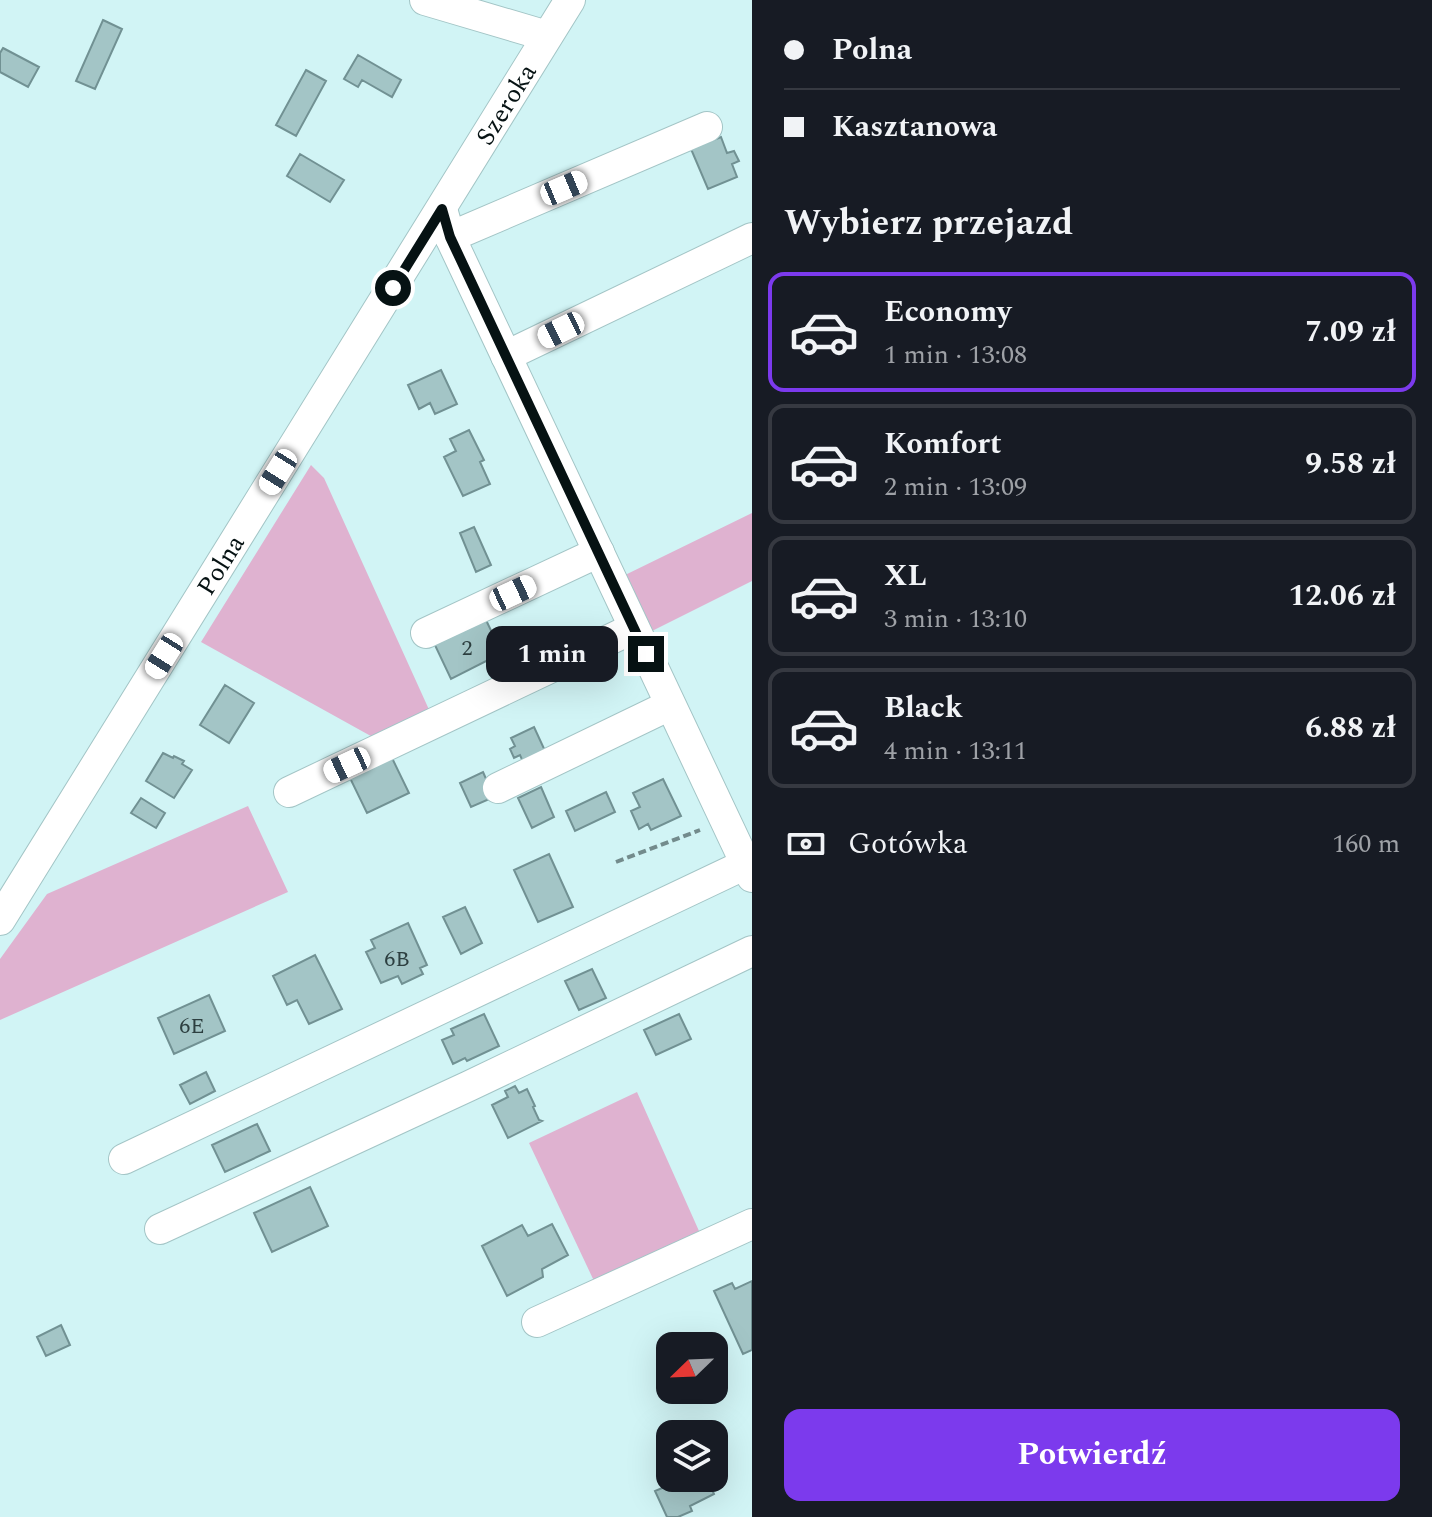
<!DOCTYPE html>
<html lang="pl">
<head>
<meta charset="utf-8">
<style>
	:root { --surface:#171b24; --page:#20242c; --text:#f1f3f6; --muted:#9ea1a6; --line:#363941; --accent:#7c3aed }
	body { margin:0; font-family:Spectral,serif; background:var(--page); color:var(--text); height:100vh; display:flex; flex-direction:column; font-size:30px; white-space:nowrap }
	* { box-sizing:border-box; margin:0 }
	p { font-size:26px; color:var(--muted) }
	.icon { flex:none; width:44px; height:44px; fill:none; stroke:currentColor; stroke-width:2; stroke-linecap:round; stroke-linejoin:round }
	.map { position:relative; flex:1; overflow:hidden }
	.details { display:flex; flex-direction:column; background:var(--surface); width:680px }
	.details>* { flex:none }
	.hud { display:grid; align-content:center; height:176px; padding:0 32px; background:var(--surface) }
	.needle { width:52px; rotate:247deg }
	.tools { position:absolute; left:656px; top:1332px; display:grid; gap:16px }
	.tools a { display:grid; place-items:center; width:72px; height:72px; border-radius:16px; background:var(--surface); box-shadow:0 8px 32px #0002; font-size:40px }
	.end { position:absolute; width:36px; height:36px; margin:-18px; border:10px solid #061213; background:#fff; box-shadow:0 0 0 4px #fff }
	.from { border-radius:50% }
	.bubble { position:absolute; height:56px; border-radius:16px; background:var(--surface); box-shadow:0 8px 32px #0002; font-size:26px; font-weight:700; line-height:56px; text-align:center }
	.car { position:absolute; width:24px; height:48px; margin:-24px -12px; border-radius:10px; box-shadow:0 0 6px 2px #0007; background:linear-gradient(#fff 24%,#345 0 40%,#fff 0 76%,#345 0 86%,#fff 0) }
	.hud b { display:flex; align-items:center; gap:28px; height:76px; font-size:30px }
	.hud b+b { border-top:2px solid var(--line) }
	.hud i { width:20px; height:20px; background:var(--text) }
	ul { padding:0; list-style:none }
	li { display:flex; align-items:center; gap:24px; height:120px; margin:0 16px 12px; padding:0 16px; border:4px solid var(--line); border-radius:16px }
	li div { flex:1 }
	li b { display:block; font-size:30px }
	li em { font-style:normal; font-weight:700 }
	li.on { border-color:var(--accent) }
	li>.icon { width:72px; height:72px; stroke-width:1.5 }
	h2 { padding:0 32px; font-size:36px; line-height:96px }
	.pay { display:flex; align-items:center; gap:20px; height:88px; padding:0 32px; font-size:30px }
	.pay p { margin-inline-start:auto }
	.action { display:flex; gap:16px; margin-top:auto; padding:16px 32px }
	.action a { flex:1; height:92px; border-radius:16px; background:var(--accent); color:#fff; font-size:32px; font-weight:700; line-height:92px; text-align:center }
	main { display:flex; flex:1; min-height:0 }
	.map>svg:first-child { display:block }
	.green { fill:#dfb2d0 }
	.building { fill:#a3c5c6; stroke:#719193; stroke-width:2 }
	.lines { fill:none; stroke-linecap:round; stroke-linejoin:round }
	.minor-casing { stroke:#a3c5c6; stroke-width:32 }
	.path { stroke:#738b8c; stroke-width:4; stroke-dasharray:8 4; stroke-linecap:butt }
	.minor { stroke:#fff; stroke-width:30 }
	.route { stroke:#061213; stroke-width:10 }
	.labels { text-anchor:middle; stroke-width:6; stroke-linejoin:round; paint-order:stroke }
	.number-label { font-size:22px; fill:#2d3f40 }
	.street-label { font-size:26px; fill:#061213; stroke:#effdfd }
</style>
</head>
<body>
<main>
<div class="map">
<svg width="752" height="1517" viewBox="0 0 752 1517">
	<rect width="100%" height="100%" fill="#d1f4f5"/>
	<path class="green" d="M311 465 324 478 431 714 378 740 201 642Z
		M752 513V581L648 633 623 576Z
		M248 806 288 892 0 1020V959L47 894Z
		M637 1092 699 1231 594 1281 529 1143Z"/>
	<path class="building" d="M103 20 122 29 95 89 76 81Z
		M3 48 39 67 28 87 0 72V53Z
		M358 55 401 80 392 97 362 80 358 87 344 79Z
		M306 70 326 81 296 136 276 125Z
		M721 137 727 153 734 151 739 161 732 164 737 177 708 189 691 149Z
		M300 154 344 180 330 202 287 176Z
		M441 370 457 404 435 414 430 403 419 409 408 385Z
		M469 430 484 460 480 462 490 484 463 496 444 457 456 451 450 439Z
		M474 527 491 565 476 572 460 533Z
		M484 616 502 653 451 679 433 641Z
		M225 685 254 703 229 743 200 725Z
		M534 727 546 753 524 764 520 755 514 758 510 749 515 746 511 738Z
		M163 753 173 758 174 756 184 761 182 764 192 770 174 798 146 781Z
		M392 758 409 793 367 813 350 778Z
		M483 772 494 797 471 807 460 783Z
		M663 779 681 816 651 830 648 824 639 829 631 811 640 807 633 793Z
		M541 787 554 817 532 828 518 798Z
		M606 792 615 812 575 831 566 811Z
		M141 798 165 813 156 828 131 813Z
		M549 854 573 907 538 922 514 870Z
		M465 907 482 943 461 954 443 917Z
		M408 923 427 965 420 968 423 974 402 984 398 976 381 983 366 952 375 948 371 940Z
		M315 955 342 1009 309 1024 297 1000 287 1005 273 976Z
		M592 969 606 998 579 1010 565 981Z
		M209 995 225 1031 174 1054 158 1018Z
		M484 1014 499 1046 467 1061 465 1058 453 1064 442 1040 454 1035 451 1029Z
		M679 1014 691 1039 656 1055 644 1030Z
		M206 1072 215 1091 190 1104 180 1085Z
		M515 1086 519 1093 527 1089 535 1106 533 1107 539 1120 542 1121 508 1138 492 1105 508 1097 505 1091Z
		M257 1124 270 1151 225 1172 212 1145Z
		M310 1187 328 1226 272 1252 254 1213Z
		M552 1224 568 1255 542 1269 543 1277 507 1296 482 1246 522 1225 528 1236Z
		M752 1281V1350L743 1354 714 1291 732 1283 735 1289Z
		M61 1325 70 1345 46 1356 37 1337Z
		M670 1471V1478H707L714 1494 690 1506 692 1511 678 1517H667L655 1491 667 1486 662 1475Z"/>
	<g class="lines">
		<defs>
			<g id="minor">
				<path d="M425 0 547 36"/>
				<path d="M442 209 450 237 752 877"/>
				<path d="M450 237 707 127"/>
				<path d="M506 356 752 238"/>
				<path d="M426 633 599 552"/>
				<path d="M498 788 670 705"/>
				<path d="M289 792 634 628"/>
				<path id="s1" d="M0 920 570 0"/>
				<path d="M124 1159 746 864"/>
				<path d="M160 1229 469 1086 752 951"/>
				<path d="M537 1322 752 1224"/>
			</g>
		</defs>
		<use href="#minor" class="minor-casing"/>
		<path class="path" d="M616 862 700 830"/>
		<use href="#minor" class="minor"/>
	</g>
	<g class="lines">
		<path class="route" d="M393 288 442 209 450 237 646 654"/>
	</g>
	<g class="labels">
		<g class="number-label">
			<text x="467" y="655">2</text>
			<text x="397" y="966">6B</text>
			<text x="192" y="1033">6E</text>
		</g>
		<g class="street-label">
			<text dy="9" stroke="none"><textPath href="#s1" startOffset="960">Szeroka</textPath></text>
			<text dy="9" stroke="none"><textPath href="#s1" startOffset="418">Polna</textPath></text>
		</g>
	</g>
</svg>
<div class="tools">
<a><svg class="needle" viewBox="-14 -14 28 28"><path d="M0-13l5 13h-10z" fill="#e53935"/><path d="M0 13l5-13h-10z" fill="#9ea1a6"/></svg></a>
<a><svg class="icon" aria-label="layers" viewBox="0 0 24 24"><path d="M12 4l9 5-9 5-9-5zM3 14l9 5 9-5"/></svg></a>
</div>
<i class="end from" style="left:393px;top:288px"></i>
<i class="end" style="left:646px;top:654px"></i>
<div class="bubble" style="left:486px;top:626px;width:132px">1 min</div>
<i class="car" style="left:564px;top:188px;rotate:67deg"></i>
<i class="car" style="left:561px;top:330px;rotate:244deg"></i>
<i class="car" style="left:278px;top:472px;rotate:212deg"></i>
<i class="car" style="left:513px;top:593px;rotate:65deg"></i>
<i class="car" style="left:164px;top:656px;rotate:212deg"></i>
<i class="car" style="left:347px;top:765px;rotate:245deg"></i>
</div>
<section class="details">
<div class="hud">
<b><i class="from"></i>Polna</b>
<b><i></i>Kasztanowa</b>
</div>
<h2>Wybierz przejazd</h2>
<ul>
<li class="on"><svg class="icon" aria-label="car" viewBox="0 0 24 24"><path d="M5 17H2v-5l4-1 3-4h7l3 4 3 1v5h-3M9 17h6M6 11h13"/><circle cx="7" cy="17" r="2"/><circle cx="17" cy="17" r="2"/></svg><div><b>Economy</b><p>1 min · 13:08</p></div><em>7.09 zł</em></li>
<li><svg class="icon" aria-label="car" viewBox="0 0 24 24"><path d="M5 17H2v-5l4-1 3-4h7l3 4 3 1v5h-3M9 17h6M6 11h13"/><circle cx="7" cy="17" r="2"/><circle cx="17" cy="17" r="2"/></svg><div><b>Komfort</b><p>2 min · 13:09</p></div><em>9.58 zł</em></li>
<li><svg class="icon" aria-label="car" viewBox="0 0 24 24"><path d="M5 17H2v-5l4-1 3-4h7l3 4 3 1v5h-3M9 17h6M6 11h13"/><circle cx="7" cy="17" r="2"/><circle cx="17" cy="17" r="2"/></svg><div><b>XL</b><p>3 min · 13:10</p></div><em>12.06 zł</em></li>
<li><svg class="icon" aria-label="car" viewBox="0 0 24 24"><path d="M5 17H2v-5l4-1 3-4h7l3 4 3 1v5h-3M9 17h6M6 11h13"/><circle cx="7" cy="17" r="2"/><circle cx="17" cy="17" r="2"/></svg><div><b>Black</b><p>4 min · 13:11</p></div><em>6.88 zł</em></li>
</ul>
<div class="pay"><svg class="icon" aria-label="cash" viewBox="0 0 24 24"><path d="M3 7h18v10H3z"/><circle cx="12" cy="12" r="2"/></svg>Gotówka<p>160 m</p></div>
<div class="action"><a>Potwierdź</a></div>
</section>
</main>
</body>
</html>
